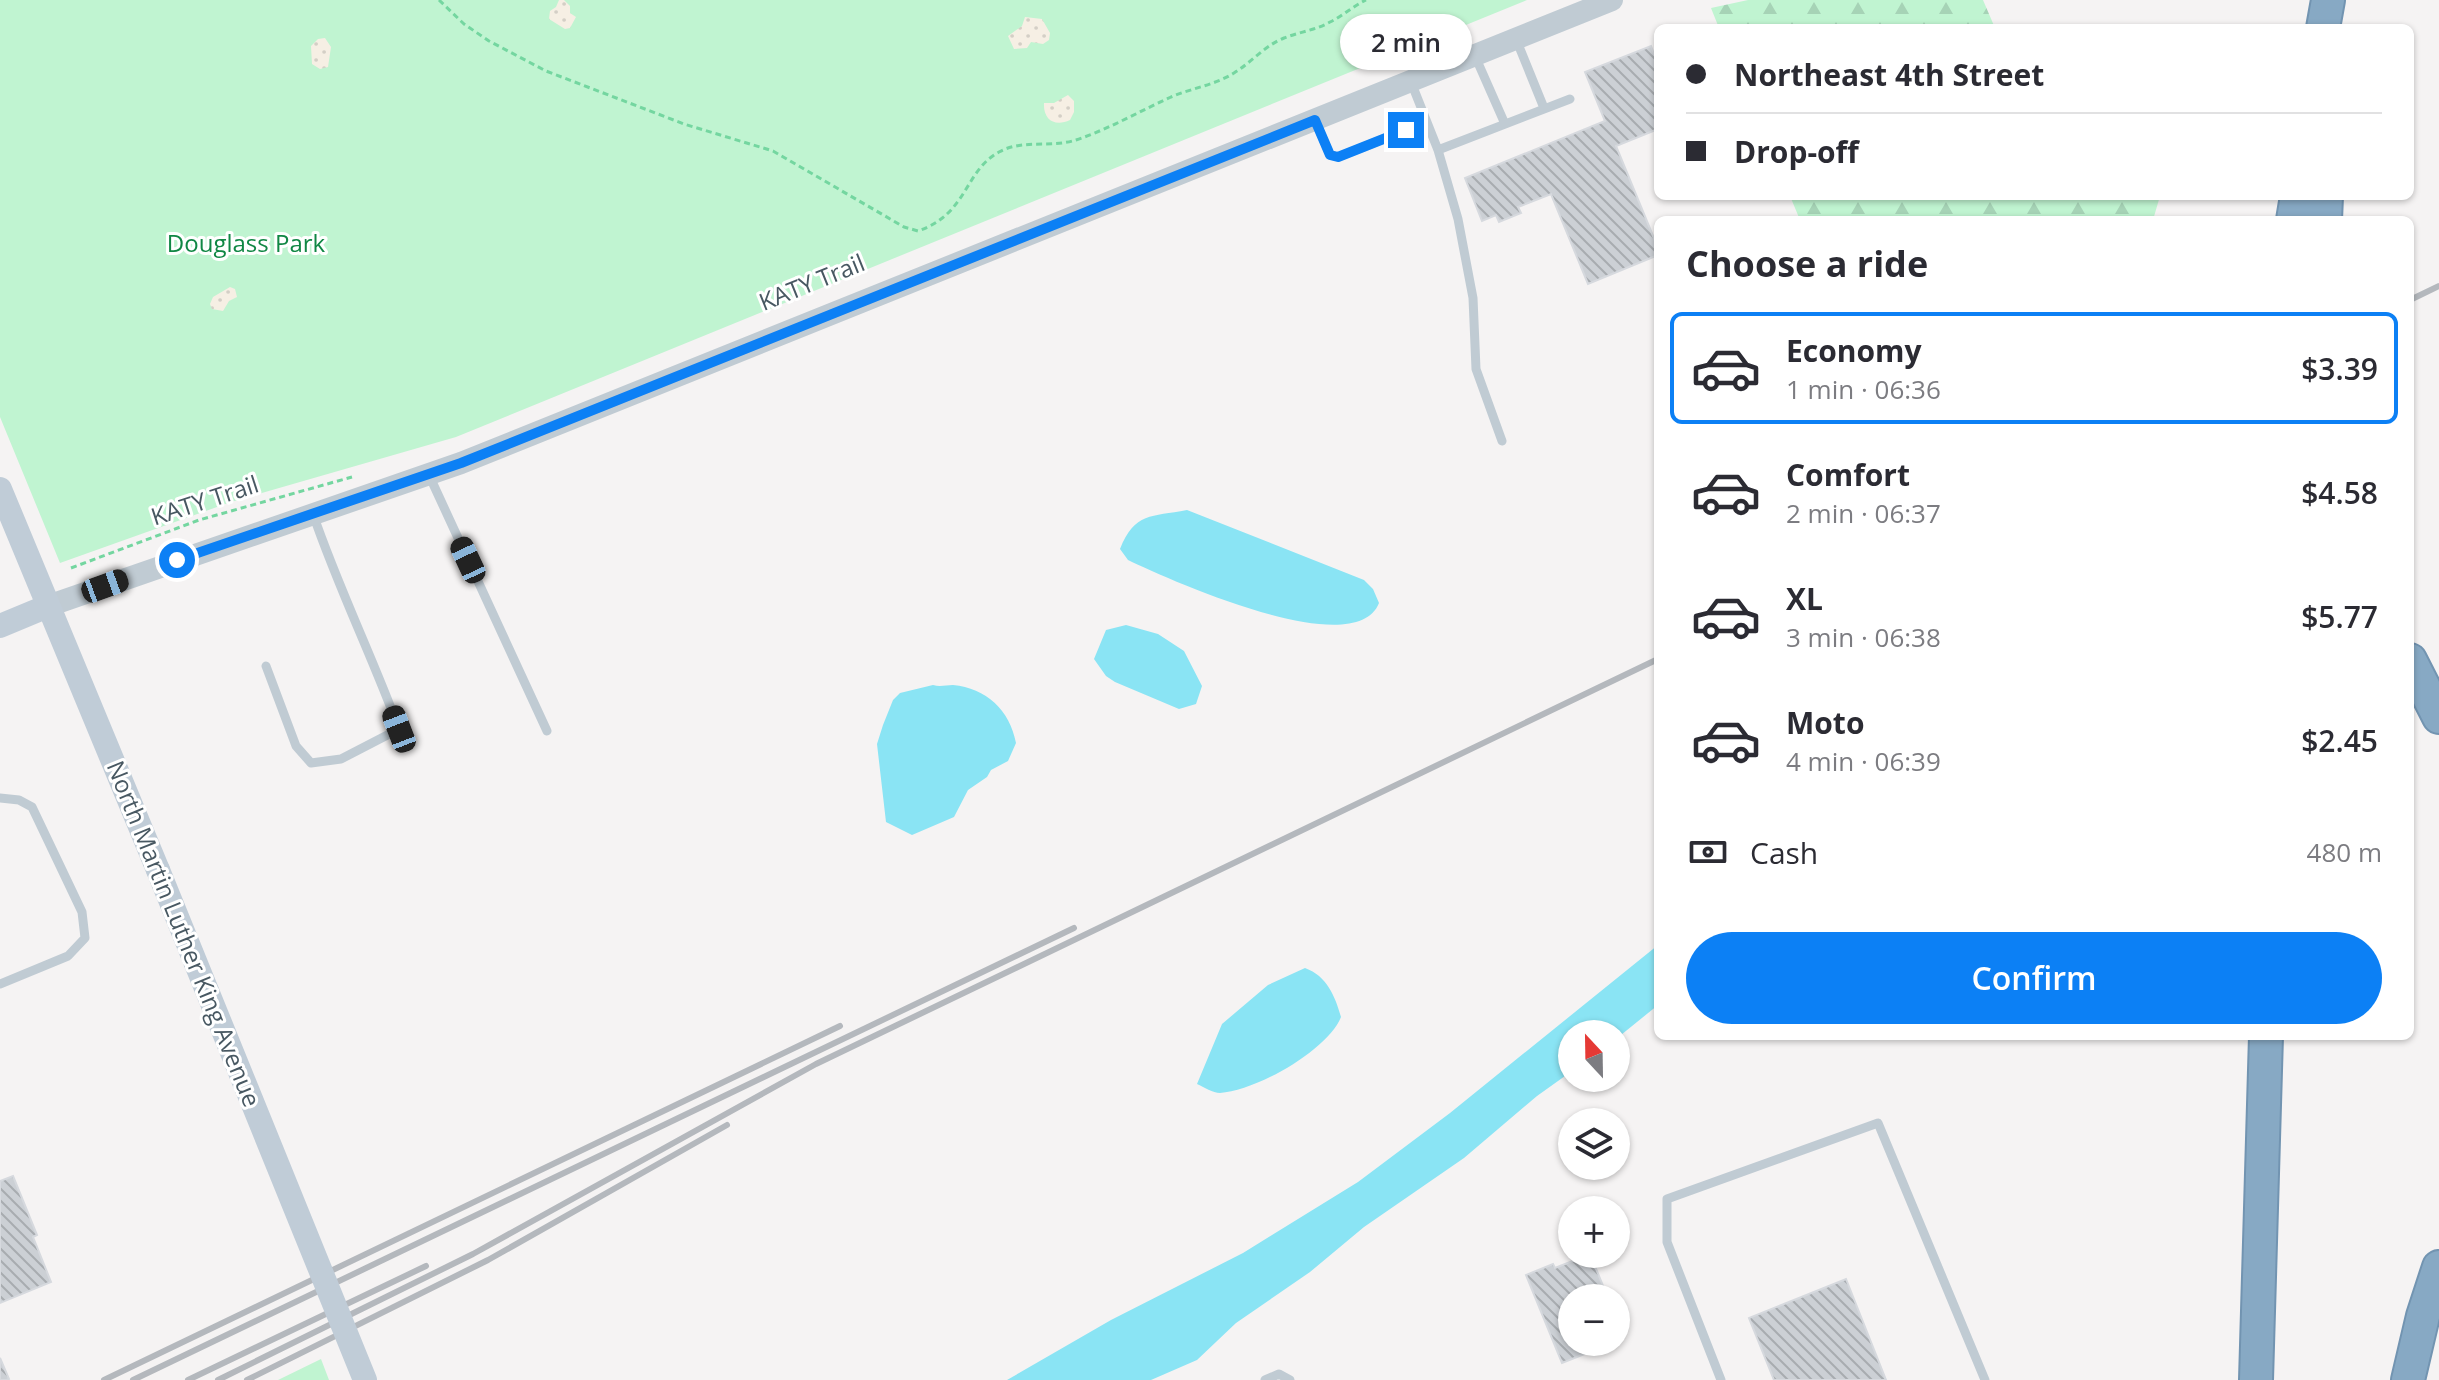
<!DOCTYPE html>
<html lang="en">
<head>
<meta charset="utf-8">
<style>
	:root { --surface:#fff; --page:#f2f2f3; --text:#2b2b33; --muted:#7c7c81; --line:#e1e1e2; --accent:#0c80f5 }
	body { margin:0; font-family:"Open Sans",sans-serif; background:var(--page); color:var(--text); height:100vh; display:flex; flex-direction:column; font-size:30px; white-space:nowrap }
	* { box-sizing:border-box; margin:0 }
	p { font-size:26px; color:var(--muted) }
	.icon { flex:none; width:44px; height:44px; fill:none; stroke:currentColor; stroke-width:2; stroke-linecap:round; stroke-linejoin:round }
	.map { position:relative; flex:1; overflow:hidden }
	.panel { position:absolute; left:1654px; top:216px; width:760px; height:824px; display:flex; flex-direction:column; background:var(--surface); border-radius:12px; box-shadow:0 2px 6px #0004 }
	.panel>* { flex:none }
	.top-card { position:absolute; left:1654px; top:24px; width:760px; height:176px; border-radius:12px; box-shadow:0 2px 6px #0004; display:grid; align-content:center; height:176px; padding:0 32px; background:var(--surface) }
	.needle { width:52px; rotate:338deg }
	.tools { position:absolute; left:1558px; top:1020px; display:grid; gap:16px }
	.tools a { display:grid; place-items:center; width:72px; height:72px; border-radius:50%; background:var(--surface); box-shadow:0 2px 6px #0004; font-size:40px }
	.end { position:absolute; width:36px; height:36px; margin:-18px; border:10px solid #0c80f5; background:#fff; box-shadow:0 0 0 4px #fff }
	.from { border-radius:50% }
	.bubble { position:absolute; height:56px; border-radius:28px; background:var(--surface); box-shadow:0 2px 6px #0004; font-size:26px; font-weight:600; line-height:56px; text-align:center }
	.car { position:absolute; width:24px; height:48px; margin:-24px -12px; border-radius:10px; box-shadow:0 0 6px 2px #0007; background:linear-gradient(#222 24%,#8ab4d8 0 40%,#222 0 76%,#8ab4d8 0 86%,#222 0) }
	.top-card b { display:flex; align-items:center; gap:28px; height:76px; font-size:30px }
	.top-card b+b { border-top:2px solid var(--line) }
	.top-card i { width:20px; height:20px; background:var(--text) }
	ul { padding:0; list-style:none }
	li { display:flex; align-items:center; gap:24px; height:112px; margin:0 16px 12px; padding:0 16px; border:4px solid transparent; border-radius:12px }
	li div { flex:1 }
	li b { display:block; font-size:30px }
	li em { font-style:normal; font-weight:600 }
	li.selected { border-color:var(--accent) }
	li>.icon { width:72px; height:72px; stroke-width:1.5 }
	h2 { padding:0 32px; font-size:36px; line-height:96px }
	.pay { display:flex; align-items:center; gap:20px; height:88px; padding:0 32px; font-size:30px }
	.pay p { margin-inline-start:auto }
	.cta { display:flex; gap:16px; margin-top:auto; padding:16px 32px }
	.cta a { flex:1; height:92px; border-radius:48px; background:var(--accent); color:#fff; font-size:32px; font-weight:600; line-height:92px; text-align:center }
	.map>svg:first-child { display:block }
	.green { fill:#c0f4d1 }
	.forest { fill:url(#forest-firs) }
	.sand { fill:url(#sand-dots) }
	.water { fill:#8ae4f4 }
	.building { fill:url(#building-back-hatch); stroke:#d6d9de; stroke-width:2 }
	.lines { fill:none; stroke-linecap:round; stroke-linejoin:round }
	.motorway-casing { stroke:#7294b1; stroke-width:36 }
	.path { stroke:#74d6a0; stroke-width:3; stroke-dasharray:6 4; stroke-linecap:butt }
	.service { stroke:#c0cbd3; stroke-width:9 }
	.tertiary { stroke:#c0cbd3; stroke-width:22 }
	.secondary { stroke:#c0ccd7; stroke-width:24 }
	.motorway { stroke:#87a9c4; stroke-width:32 }
	.rail { stroke:#b4b8bd; stroke-width:6 }
	.secondary-bridge { stroke:#c0ccd7; stroke-width:24 }
	.route { stroke:#0c80f5; stroke-width:10 }
	.labels { text-anchor:middle; stroke-width:6; stroke-linejoin:round; paint-order:stroke }
	.park-label { font-size:24px; fill:#108744; stroke:#fff }
	.street-label { font-size:24px; fill:#485862; stroke:#fff }
</style>
</head>
<body>
<div class="map">
<svg width="2439" height="1380" viewBox="0 0 2439 1380">
	<defs>
		<pattern id="forest-firs" width="22" height="20" patternUnits="userSpaceOnUse" patternTransform="scale(2)"><rect width="22" height="20" fill="#c0f4d1"/><path d="M5 1l3.5 6h-7zM16 11l3.5 6h-7z" fill="#a6d3b6"/></pattern>
		<pattern id="sand-dots" width="8" height="8" patternUnits="userSpaceOnUse" patternTransform="scale(2)"><rect width="8" height="8" fill="#f6efe4"/><path d="M2 2h.1M6 6h.1" fill="none" stroke="#d4cfc6" stroke-width="1.8" stroke-linecap="round"/></pattern>
		<pattern id="building-back-hatch" width="6" height="6" patternUnits="userSpaceOnUse" patternTransform="scale(2)"><rect width="6" height="6" fill="#ccd0d5"/><path d="M-1 5l2 2M0 0l6 6M5-1l2 2" fill="none" stroke="#a8acb0"/></pattern>
	</defs>
	<rect width="100%" height="100%" fill="#f5f3f3"/>
	<path class="green" d="M0 0H1527L456 437 231 502 60 563 0 417Z
		M321 1359 329 1380H278Z"/>
	<path class="forest" d="M1748 0H1983L1995 28H1719L1711 8Z
		M1790 196H2160L2153 220H1800Z"/>
	<path class="sand" d="M559 0H564L570 6V13L576 17 570 28 565 29 549 19 550 11 556 7Z
		M1025 17 1042 19 1050 33 1049 40 1043 44 1031 42 1027 48 1014 49 1008 36 1022 26Z
		M325 38 331 47 328 67 320 69 312 64 311 46 318 39Z
		M1068 95 1074 101V112L1070 120C1055 127 1043 120 1044 103H1054Z
		M230 287 235 289 237 297 229 301 223 311 212 309 210 304 213 297Z"/>
	<path class="water" d="M1187 510 1364 580 1373 589 1379 603C1355 664 1168 579 1128 560L1120 549C1135 512 1151 517 1187 510Z
		M1126 625 1158 634 1184 651 1202 686 1196 704 1179 709 1115 682 1106 676 1094 659 1106 630Z
		M933 685C940 687 946 685 953 685 986 688 1010 710 1016 743L1008 761 991 770 987 777 968 790 954 817 912 835 886 822 877 744 883 725 893 700 900 693Z
		M1658 945V1005L1616 1039V1034H1572V1071L1537 1096 1464 1158 1364 1227 1310 1272 1236 1323 1197 1360 1151 1380H1007L1111 1320 1243 1253 1358 1182 1450 1113Z
		M1305 968C1327 976 1335 996 1341 1017 1328 1050 1256 1091 1220 1093 1213 1093 1204 1087 1197 1084L1222 1024 1268 985Z"/>
	<path class="building" d="M1651 46 1658 64V129L1616 146 1658 248V255L1588 284 1551 194 1518 207 1521 213 1499 222 1496 215 1482 221 1465 178 1605 121 1585 72Z
		M13 1176 37 1235 33 1237 51 1282 0 1303V1181Z
		M1590 1254 1608 1298H1572V1342H1615L1562 1363 1526 1275 1553 1264 1555 1268Z
		M1846 1279 1886 1380H1774L1749 1318Z
		M1616 1319 1624 1338 1616 1342Z
		M0 1358 9 1379 7 1380H0Z"/>
	<g class="lines">
		<defs>
			<path id="motorway" d="M2323 28 2328 0
				M2293 220 2297 196
				M2325 220 2326 196
				M2410 660 2439 717
				M2256 1380 2266 1036
				M2408 1380 2423 1316 2439 1267"/>
		</defs>
		<use href="#motorway" class="motorway-casing"/>
		<path class="path" d="M439 0 464 24 489 41 546 71 684 124 773 151 904 227 918 231C968 214 964 171 999 152 1022 139 1051 148 1076 140 1109 129 1140 111 1171 97 1192 88 1215 85 1234 73 1252 62 1264 46 1284 38 1299 32 1316 30 1330 22 1343 16 1353 6 1366 0
			M71 568 199 520 352 477"/>
		<path class="service" d="M1516 39 1544 108
			M1475 56 1505 124
			M1411 82 1438 150 1570 99
			M1315 120 1330 155 1338 157 1406 130
			M1438 150 1458 219 1473 298 1476 369 1502 441
			M429 475 547 731
			M266 666 296 746 311 763 341 759 399 729C372 656 338 587 313 514
			M0 798 19 800 32 807 82 912 85 938 68 956 0 984
			M1265 1380 1279 1374 1290 1380
			M1721 1380 1667 1242V1199L1878 1123 1985 1380"/>
		<path class="tertiary" d="M48 606 461 463 1612 0"/>
		<path class="secondary" d="M0 489 158 870
			M0 626 48 606"/>
		<use href="#motorway" class="motorway"/>
		<path class="rail" d="M2410 300 2439 286
			M104 1380 840 1026
			M133 1380 1074 928
			M188 1380 426 1266
			M218 1380 473 1254 816 1064 1658 659
			M247 1380 488 1260 727 1125"/>
		<path class="secondary-bridge" d="M158 870 365 1380"/>
	</g>
	<g class="lines">
		<path class="route" d="M177 560 461 463 1315 120 1330 155 1338 157 1406 130"/>
	</g>
	<g class="labels">
		<g class="park-label">
			<text x="246" y="252">Douglass Park</text>
		</g>
		<g class="street-label">
			<text transform="translate(812 283) rotate(-22)" y="8">KATY Trail</text>
			<text transform="translate(205 501) rotate(-18)" y="8">KATY Trail</text>
			<text transform="translate(183 934) rotate(68)" y="8">North Martin Luther King Avenue</text>
		</g>
	</g>
</svg>
<div class="tools">
<a><svg class="needle" viewBox="-14 -14 28 28"><path d="M0-13l5 13h-10z" fill="#e53935"/><path d="M0 13l5-13h-10z" fill="#7c7c81"/></svg></a>
<a><svg class="icon" aria-label="layers" viewBox="0 0 24 24"><path d="M12 4l9 5-9 5-9-5zM3 14l9 5 9-5"/></svg></a>
<a>+</a>
<a>−</a>
</div>
<i class="end from" style="left:177px;top:560px"></i>
<i class="end" style="left:1406px;top:130px"></i>
<div class="bubble" style="left:1340px;top:14px;width:132px">2 min</div>
<i class="car" style="left:468px;top:560px;rotate:335deg"></i>
<i class="car" style="left:105px;top:586px;rotate:70deg"></i>
<i class="car" style="left:399px;top:729px;rotate:339deg"></i>
<div class="top-card">
<b><i class="from"></i>Northeast 4th Street</b>
<b><i></i>Drop-off</b>
</div>
<section class="panel">
<h2>Choose a ride</h2>
<ul>
<li class="selected"><svg class="icon" aria-label="car" viewBox="0 0 24 24"><path d="M5 17H2v-5l4-1 3-4h7l3 4 3 1v5h-3M9 17h6M6 11h13"/><circle cx="7" cy="17" r="2"/><circle cx="17" cy="17" r="2"/></svg><div><b>Economy</b><p>1 min · 06:36</p></div><em>$3.39</em></li>
<li><svg class="icon" aria-label="car" viewBox="0 0 24 24"><path d="M5 17H2v-5l4-1 3-4h7l3 4 3 1v5h-3M9 17h6M6 11h13"/><circle cx="7" cy="17" r="2"/><circle cx="17" cy="17" r="2"/></svg><div><b>Comfort</b><p>2 min · 06:37</p></div><em>$4.58</em></li>
<li><svg class="icon" aria-label="car" viewBox="0 0 24 24"><path d="M5 17H2v-5l4-1 3-4h7l3 4 3 1v5h-3M9 17h6M6 11h13"/><circle cx="7" cy="17" r="2"/><circle cx="17" cy="17" r="2"/></svg><div><b>XL</b><p>3 min · 06:38</p></div><em>$5.77</em></li>
<li><svg class="icon" aria-label="car" viewBox="0 0 24 24"><path d="M5 17H2v-5l4-1 3-4h7l3 4 3 1v5h-3M9 17h6M6 11h13"/><circle cx="7" cy="17" r="2"/><circle cx="17" cy="17" r="2"/></svg><div><b>Moto</b><p>4 min · 06:39</p></div><em>$2.45</em></li>
</ul>
<div class="pay"><svg class="icon" aria-label="cash" viewBox="0 0 24 24"><path d="M3 7h18v10H3z"/><circle cx="12" cy="12" r="2"/></svg>Cash<p>480 m</p></div>
<div class="cta"><a>Confirm</a></div>
</section>
</div>
</body>
</html>
